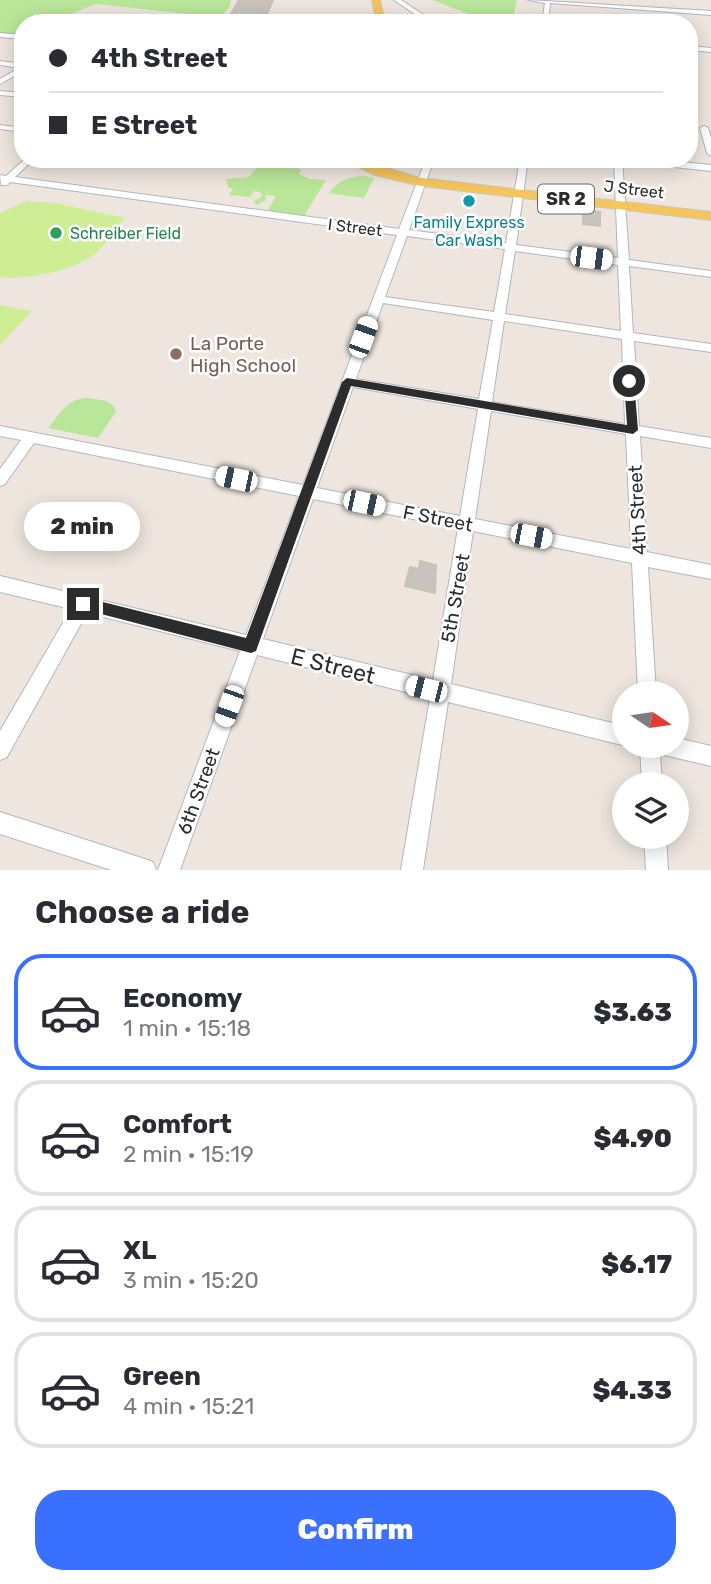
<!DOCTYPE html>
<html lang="en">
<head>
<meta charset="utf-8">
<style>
	:root { --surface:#fff; --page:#f7f7f7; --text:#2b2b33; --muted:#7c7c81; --line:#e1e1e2; --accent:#3a70ff }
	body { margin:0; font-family:Rubik,sans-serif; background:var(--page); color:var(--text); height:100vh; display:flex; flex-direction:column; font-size:26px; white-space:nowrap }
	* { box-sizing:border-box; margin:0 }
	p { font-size:23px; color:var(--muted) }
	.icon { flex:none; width:38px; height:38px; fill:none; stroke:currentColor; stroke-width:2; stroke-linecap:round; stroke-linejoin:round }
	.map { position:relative; height:870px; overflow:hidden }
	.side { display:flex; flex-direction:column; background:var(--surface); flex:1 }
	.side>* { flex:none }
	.top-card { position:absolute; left:14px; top:14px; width:684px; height:154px; border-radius:28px; box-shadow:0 4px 18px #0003; display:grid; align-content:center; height:154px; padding:0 35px; background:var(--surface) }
	.needle { width:46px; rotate:103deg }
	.tools { position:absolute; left:612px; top:681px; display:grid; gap:14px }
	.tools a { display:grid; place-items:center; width:77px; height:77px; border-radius:50%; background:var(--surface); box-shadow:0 4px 18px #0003; font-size:35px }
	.end { position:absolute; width:32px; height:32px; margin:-16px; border:9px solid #2c2c2c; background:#fff; box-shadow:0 0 0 4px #fff }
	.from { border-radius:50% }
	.bubble { position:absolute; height:49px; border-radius:24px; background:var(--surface); box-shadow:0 4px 18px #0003; font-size:23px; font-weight:800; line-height:49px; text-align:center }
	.car { position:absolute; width:21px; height:42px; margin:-21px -10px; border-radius:9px; box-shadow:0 0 5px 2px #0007; background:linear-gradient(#fff 24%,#345 0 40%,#fff 0 76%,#345 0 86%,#fff 0) }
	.top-card b { display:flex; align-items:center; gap:24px; height:66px; font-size:26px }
	.top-card b+b { border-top:2px solid var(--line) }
	.top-card i { width:18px; height:18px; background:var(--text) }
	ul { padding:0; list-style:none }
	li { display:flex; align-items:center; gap:21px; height:116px; margin:0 14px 10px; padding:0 21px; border:4px solid var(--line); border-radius:28px }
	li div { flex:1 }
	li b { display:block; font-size:26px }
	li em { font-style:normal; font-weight:800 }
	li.active { border-color:var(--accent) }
	li>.icon { width:63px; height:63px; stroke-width:1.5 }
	h2 { padding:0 35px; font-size:32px; line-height:84px }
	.action { display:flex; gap:14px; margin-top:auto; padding:14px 35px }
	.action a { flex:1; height:80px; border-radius:28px; background:var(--accent); color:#fff; font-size:28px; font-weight:800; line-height:80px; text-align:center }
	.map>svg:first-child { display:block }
	.green { fill:#bae699 }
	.pitch { fill:#cfed94 }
	.building { fill:#c9c3bd; stroke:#cac1b7; stroke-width:2 }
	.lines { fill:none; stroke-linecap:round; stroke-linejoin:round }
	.minor-casing { stroke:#b2b6c0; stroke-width:2 }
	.major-casing { stroke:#c8c8c8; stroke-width:2 }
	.minor { fill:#fff; fill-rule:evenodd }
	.major { fill:#f5c45b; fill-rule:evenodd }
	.route { fill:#2c2c2c }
	.culture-dot { fill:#0f9aa8; stroke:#fff; stroke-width:2.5 }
	.leisure-dot { fill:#2e9e5b; stroke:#fff; stroke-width:2.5 }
	.education-dot { fill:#8d6e63; stroke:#fff; stroke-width:2.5 }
	.labels { text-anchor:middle; stroke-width:5; stroke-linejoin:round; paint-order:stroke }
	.far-street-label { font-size:16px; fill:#2c2c2c; stroke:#fff }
	.far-culture-label { font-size:16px; fill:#0d838f; stroke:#fff }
	.far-leisure-label { font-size:16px; fill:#27864d; stroke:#fff; text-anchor:start }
	.shield { fill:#fff; stroke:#6b6b6b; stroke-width:2 }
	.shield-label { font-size:18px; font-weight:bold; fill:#2c2c2c }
	.education-label { font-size:19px; fill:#785e54; stroke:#fff; text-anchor:start }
	.street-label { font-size:19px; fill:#2c2c2c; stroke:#fff }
	.near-street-label { font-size:23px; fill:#2c2c2c; stroke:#fff }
</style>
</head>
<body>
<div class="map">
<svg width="711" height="870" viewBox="0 0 711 870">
	<rect width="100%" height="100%" fill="#eee6de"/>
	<path class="green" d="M0 0H231L230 6 216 23 167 22 168 18 189 14 96 4 60 18 95 23H23L20 35 0 33Z
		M432 0H517L513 17 517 23H492Z
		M265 159H289L284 167 301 169 299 174 310 179 326 180 304 216 268 210 276 196 265 195 266 200 257 205 253 202 262 196 260 192 254 191 250 197 229 195 233 189 228 187 226 179 249 177Z
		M363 176 374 178 364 198 329 193C337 181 349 177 363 176Z
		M88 398C99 400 113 399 116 412L98 438 48 428C60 413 68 398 88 398Z"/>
	<path class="pitch" d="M26 201 55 203 125 218C115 229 107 243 96 253 77 270 25 281 0 277V213Z
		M0 305 32 311 0 345Z"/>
	<path class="building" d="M239 0H273L263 23H226Z
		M583 210 600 212V226L583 224Z
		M420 561 436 565 435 593 405 586 410 567 419 569Z"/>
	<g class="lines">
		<defs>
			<path id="minor" d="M394 0H401L436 23H428Z
				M528 0 711 11V15L550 3 548 23H542L545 3Z
				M0 33 23 35V39L0 37Z
				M690 46 711 48V52L690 50Z
				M0 61 23 64V71L0 84V79L19 68 0 65Z
				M0 91 23 93V97L0 95Z
				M0 125 23 128V132L0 129Z
				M704 126 708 128 711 138V156L707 153 700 128Z
				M25 159H34L15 177 399 229 426 159H434L409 230 506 243 520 159H528L516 245 618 258 614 159H622L629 260 711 271V277L629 266 633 333 711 344V352L634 341 639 426 711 438V448L640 436 647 552 711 565V579L648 567 656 693H638L632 563 473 531 451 684 625 726 626 746 448 702 423 870H401L430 698 257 655 180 870H158L240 651 87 613 7 757 0 760V731L71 609 0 592V576L246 635 299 496 34 443 5 484 0 486V469L21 440 0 436V426L303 485 397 235 10 182 7 185H1L0 175 6 176ZM407 236 505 249 494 312 385 297ZM515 251 618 265 621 331 505 314ZM383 303 493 320 479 399 356 379ZM504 321 622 339 625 424 492 402ZM353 387 478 409 460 516 317 488ZM491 411 626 434 631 549 475 519ZM313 499 458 528 433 680 263 639Z
				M623 159H654L711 165V171L627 162Z
				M677 738 711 746V766L660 754 662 784H642L640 746H677Z
				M0 812 145 859 153 862 156 870H111L0 834Z
				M644 836H666L668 870H646Z"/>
			<path id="major" d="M372 0H380L385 23H377Z
				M342 159C367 159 396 172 421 178L711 212V220L421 186 375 175Z"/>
		</defs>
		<use href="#minor" class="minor-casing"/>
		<use href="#major" class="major-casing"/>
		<use href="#minor" class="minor"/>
		<use href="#major" class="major"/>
	</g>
	<path class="route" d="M347 378 627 425 624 381 629 378 634 381 638 430 633 434 351 386 256 651 251 653 78 608V599L83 597 246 638 342 382Z"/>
	<circle class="culture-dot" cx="469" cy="201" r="7"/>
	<circle class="leisure-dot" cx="56" cy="233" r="7"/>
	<circle class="education-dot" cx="176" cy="354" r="7"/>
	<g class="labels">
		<g class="far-street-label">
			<text transform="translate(634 189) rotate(7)" y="6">J Street</text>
			<text transform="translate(355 227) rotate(7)" y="6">I Street</text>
		</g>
		<g class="far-culture-label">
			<text x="469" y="228">Family Express<tspan x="469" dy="18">Car Wash</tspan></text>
		</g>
		<g class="far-leisure-label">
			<text x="70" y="239">Schreiber Field</text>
		</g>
		<rect class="shield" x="538" y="184.5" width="56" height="29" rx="5"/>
		<g class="shield-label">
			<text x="566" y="205">SR 2</text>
		</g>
		<g class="education-label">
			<text x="190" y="350">La Porte<tspan x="190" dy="22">High School</tspan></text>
		</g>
		<g class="street-label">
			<text transform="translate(637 510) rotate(-93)" y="7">4th Street</text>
			<text transform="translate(438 518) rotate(11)" y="7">F Street</text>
			<text transform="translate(455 598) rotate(-80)" y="7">5th Street</text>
			<text transform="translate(198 791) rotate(-70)" y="7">6th Street</text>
		</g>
		<g class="near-street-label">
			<text transform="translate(333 666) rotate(14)" y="8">E Street</text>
		</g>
	</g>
</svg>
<div class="tools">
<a><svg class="needle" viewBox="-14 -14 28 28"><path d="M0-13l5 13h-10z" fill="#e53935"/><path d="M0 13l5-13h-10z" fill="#7c7c81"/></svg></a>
<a><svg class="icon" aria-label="layers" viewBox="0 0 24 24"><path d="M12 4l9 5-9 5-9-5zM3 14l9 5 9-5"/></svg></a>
</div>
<i class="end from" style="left:629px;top:381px"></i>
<i class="end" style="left:83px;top:604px"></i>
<div class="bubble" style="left:24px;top:502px;width:116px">2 min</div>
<i class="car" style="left:591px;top:258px;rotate:97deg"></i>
<i class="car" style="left:363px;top:337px;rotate:20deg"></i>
<i class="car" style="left:236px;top:479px;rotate:282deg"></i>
<i class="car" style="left:364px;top:503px;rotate:102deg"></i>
<i class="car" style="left:531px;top:536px;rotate:101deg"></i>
<i class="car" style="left:426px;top:689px;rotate:284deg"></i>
<i class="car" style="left:229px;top:706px;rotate:200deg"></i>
<div class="top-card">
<b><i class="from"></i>4th Street</b>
<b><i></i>E Street</b>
</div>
</div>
<section class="side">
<h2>Choose a ride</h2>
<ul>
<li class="active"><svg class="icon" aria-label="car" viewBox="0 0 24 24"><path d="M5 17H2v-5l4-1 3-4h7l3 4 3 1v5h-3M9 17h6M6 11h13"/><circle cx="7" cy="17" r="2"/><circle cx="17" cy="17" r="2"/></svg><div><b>Economy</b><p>1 min · 15:18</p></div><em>$3.63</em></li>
<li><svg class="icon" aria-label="car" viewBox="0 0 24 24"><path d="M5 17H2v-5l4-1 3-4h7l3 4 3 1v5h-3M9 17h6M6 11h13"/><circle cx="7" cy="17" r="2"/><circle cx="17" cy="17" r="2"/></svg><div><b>Comfort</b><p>2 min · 15:19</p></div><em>$4.90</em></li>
<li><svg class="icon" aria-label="car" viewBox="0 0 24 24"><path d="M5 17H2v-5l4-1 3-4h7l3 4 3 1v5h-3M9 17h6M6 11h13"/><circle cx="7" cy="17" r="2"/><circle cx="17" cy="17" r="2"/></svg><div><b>XL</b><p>3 min · 15:20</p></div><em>$6.17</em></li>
<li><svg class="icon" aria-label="car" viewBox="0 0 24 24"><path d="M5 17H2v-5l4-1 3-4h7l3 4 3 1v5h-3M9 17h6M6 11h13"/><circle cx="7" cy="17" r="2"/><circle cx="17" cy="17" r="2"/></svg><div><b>Green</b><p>4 min · 15:21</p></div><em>$4.33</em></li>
</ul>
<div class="action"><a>Confirm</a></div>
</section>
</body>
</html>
